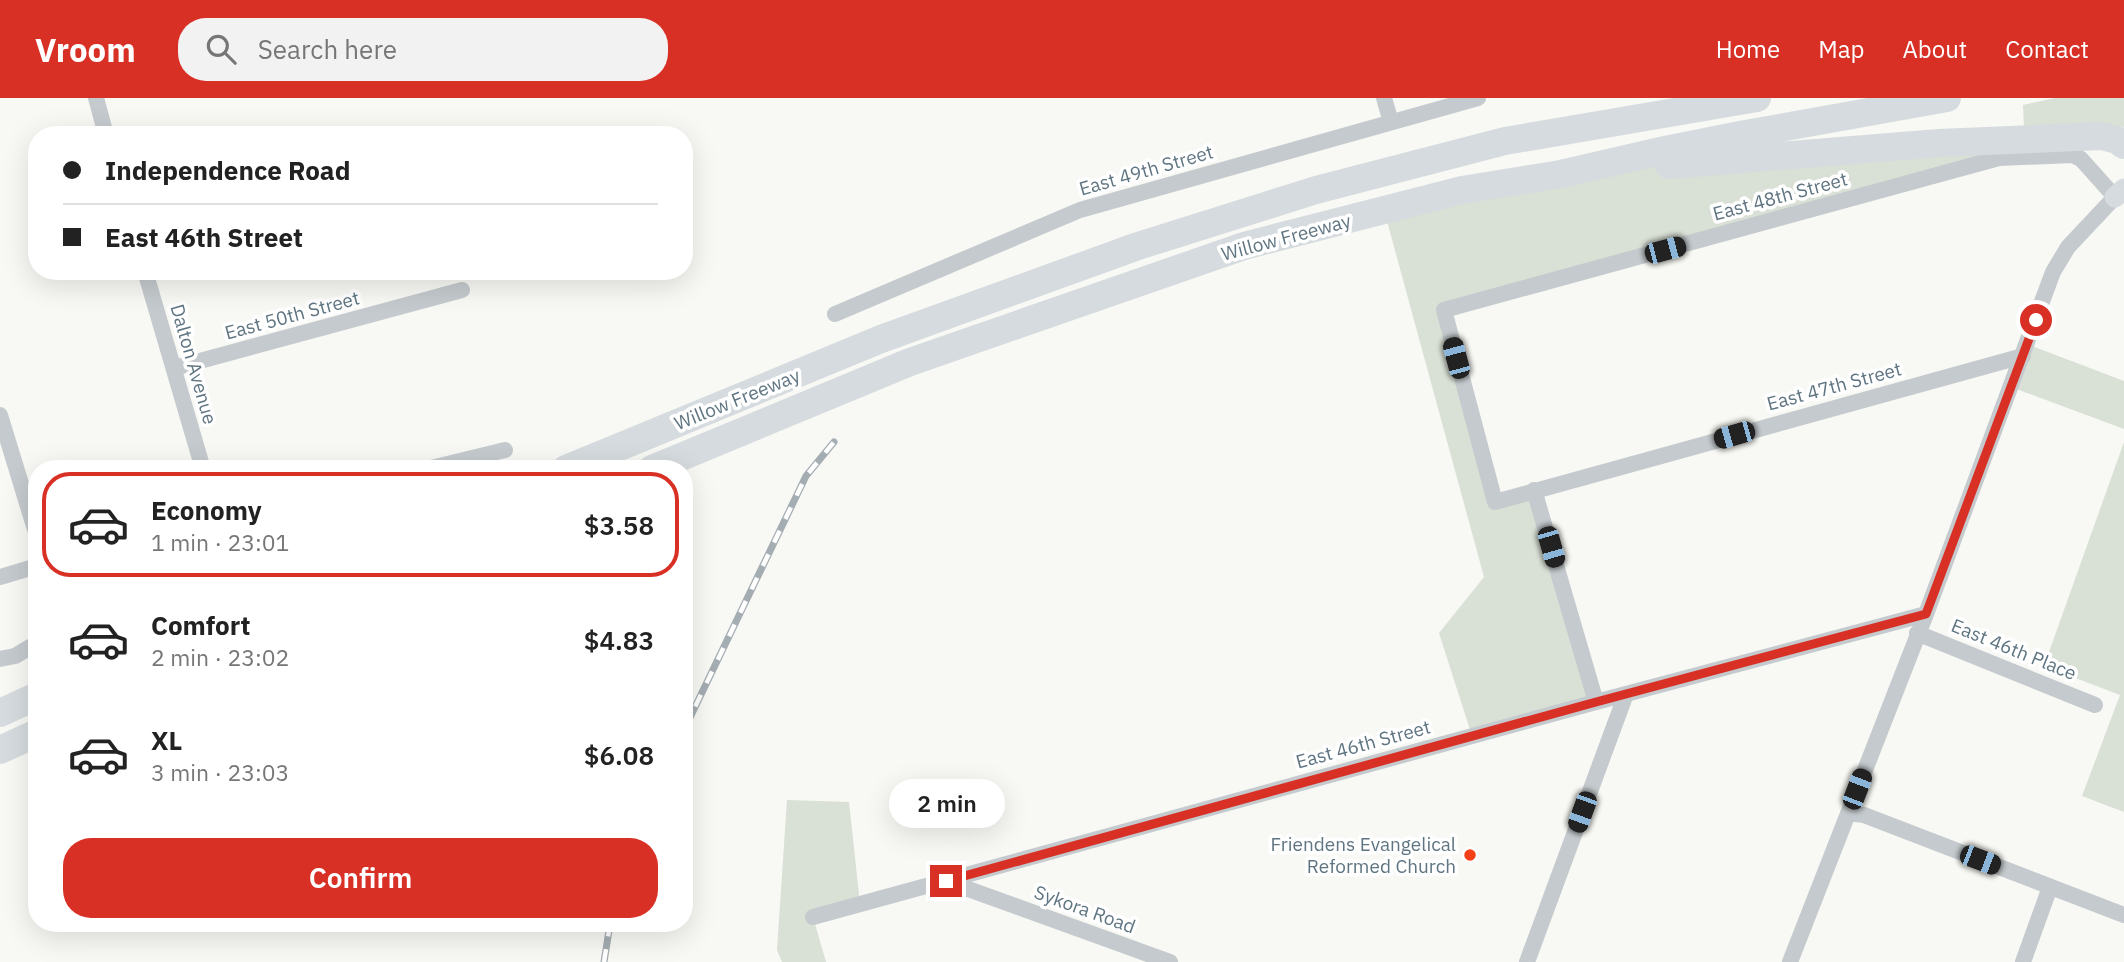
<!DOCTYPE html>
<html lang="en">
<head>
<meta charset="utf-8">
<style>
	:root { --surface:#fff; --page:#f2f2f2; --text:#222; --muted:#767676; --line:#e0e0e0; --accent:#d93025 }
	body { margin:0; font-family:"IBM Plex Sans",sans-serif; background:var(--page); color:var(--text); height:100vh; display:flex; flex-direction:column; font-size:26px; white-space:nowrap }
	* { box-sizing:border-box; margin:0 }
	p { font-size:23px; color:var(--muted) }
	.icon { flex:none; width:38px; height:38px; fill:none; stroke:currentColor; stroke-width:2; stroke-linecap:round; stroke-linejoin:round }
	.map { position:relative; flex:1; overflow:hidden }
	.panel { position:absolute; left:28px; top:362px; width:665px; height:472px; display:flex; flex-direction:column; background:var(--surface); border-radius:28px; box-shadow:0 7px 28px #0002 }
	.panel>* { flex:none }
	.banner { position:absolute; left:28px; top:28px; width:665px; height:154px; border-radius:28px; box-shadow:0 7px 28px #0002; display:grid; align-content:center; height:154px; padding:0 35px; background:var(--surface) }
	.end { position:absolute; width:32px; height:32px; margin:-16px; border:9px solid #d93025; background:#fff; box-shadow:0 0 0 4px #fff }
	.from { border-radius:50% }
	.bubble { position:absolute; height:49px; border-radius:24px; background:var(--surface); box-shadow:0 7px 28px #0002; font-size:23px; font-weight:600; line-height:49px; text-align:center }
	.car { position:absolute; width:21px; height:42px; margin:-21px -10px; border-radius:9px; box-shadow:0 0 5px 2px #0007; background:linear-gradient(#222 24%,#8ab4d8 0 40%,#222 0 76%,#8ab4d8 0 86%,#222 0) }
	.banner b { display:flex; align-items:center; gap:24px; height:66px; font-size:26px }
	.banner b+b { border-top:2px solid var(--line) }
	.banner i { width:18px; height:18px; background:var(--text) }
	ul { padding:12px 0 0; list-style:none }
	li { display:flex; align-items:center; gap:21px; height:105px; margin:0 14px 10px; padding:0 21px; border:4px solid transparent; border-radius:28px }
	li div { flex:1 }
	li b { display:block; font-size:26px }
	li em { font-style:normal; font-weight:600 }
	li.on { border-color:var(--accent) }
	li>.icon { width:63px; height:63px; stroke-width:1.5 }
	.button { display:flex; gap:14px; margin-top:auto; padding:14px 35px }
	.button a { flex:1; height:80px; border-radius:28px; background:var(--accent); color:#fff; font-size:28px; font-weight:600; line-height:80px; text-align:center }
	header { display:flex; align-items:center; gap:42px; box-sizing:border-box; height:98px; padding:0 35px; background:var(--accent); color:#fff }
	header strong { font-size:33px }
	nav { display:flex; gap:38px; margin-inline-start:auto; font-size:24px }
	.search { width:490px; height:63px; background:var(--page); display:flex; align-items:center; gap:18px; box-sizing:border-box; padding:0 24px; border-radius:28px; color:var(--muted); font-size:26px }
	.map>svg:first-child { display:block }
	.green { fill:#d9e0d5 }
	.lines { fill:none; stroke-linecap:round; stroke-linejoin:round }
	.street { stroke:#c4cacd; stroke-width:16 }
	.secondary { stroke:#d5dbde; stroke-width:21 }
	.highway { stroke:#d5dbde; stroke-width:28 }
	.rail-casing { stroke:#a4adb2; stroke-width:7 }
	.rail { stroke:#fff; stroke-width:4.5; stroke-dasharray:13; stroke-linecap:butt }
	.route { stroke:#d93025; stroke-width:9 }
	.poi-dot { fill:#f54017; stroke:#fff; stroke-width:2.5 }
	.labels { text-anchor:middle; stroke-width:7; stroke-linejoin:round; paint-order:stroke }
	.street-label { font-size:19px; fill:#5f7582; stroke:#fff }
	.poi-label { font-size:19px; fill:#5f7582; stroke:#fff; text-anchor:end }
</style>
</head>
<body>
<header>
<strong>Vroom</strong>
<div class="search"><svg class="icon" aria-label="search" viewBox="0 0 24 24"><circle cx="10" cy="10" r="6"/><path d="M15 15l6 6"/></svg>Search here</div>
<nav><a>Home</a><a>Map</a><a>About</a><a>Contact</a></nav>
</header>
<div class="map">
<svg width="2124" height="864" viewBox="0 0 2124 864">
	<rect width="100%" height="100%" fill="#f8f8f4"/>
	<path class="green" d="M2055 0H2124V29L2098 26 2024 30 2023 7Z
		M1939 45 1999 60 1444 212 1494 404 1534 392 1596 604 1472 638 1439 535 1484 479 1384 112 1561 76Z
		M2027 246 2124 283V331L2011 289Z
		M2124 344V714L2082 698 2120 597 2044 568Z
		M787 702 849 704 860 806 813 819 826 864H782L777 852Z"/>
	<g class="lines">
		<path class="street" d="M96 0 106 37
			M1384 0 1391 24
			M145 173 203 371
			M835 216 1080 112 1478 0
			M174 270 462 192
			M0 317 37 438
			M427 371 505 352
			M1534 392 1596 604
			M0 479 37 468
			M1917 535 2095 607
			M0 561 15 558 37 545
			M1848 715 1864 717 2124 817
			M946 783 1170 864
			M813 819 1596 604 1926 516
			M1527 864 1626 596
			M1790 864 1926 516 2053 174 2068 149 2115 99 2081 61 2073 57 1999 60 1444 212 1495 404 2023 258
			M2023 864 2050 789"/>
		<path class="secondary" d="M2115 99 2124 91"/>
		<path class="highway" d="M1669 67 1939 45 2102 38 2117 42 2124 47
			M566 371 881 241 1138 148 1316 92 1505 43 1757 0
			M652 371 910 264 1244 148 1462 92 1561 76 1665 52 1740 37 1947 0
			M0 615 37 598
			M0 652 37 635"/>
		<defs>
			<path id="rail" d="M684 632 806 378 834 344
				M604 864 610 826"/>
		</defs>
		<use href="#rail" class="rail-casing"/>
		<use href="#rail" class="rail"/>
	</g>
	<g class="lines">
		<path class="route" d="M946 783 1596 604 1926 516 2036 222"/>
	</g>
	<circle class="poi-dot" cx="1470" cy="757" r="7"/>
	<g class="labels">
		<g class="street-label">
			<text transform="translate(1146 72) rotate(-16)" y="7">East 49th Street</text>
			<text transform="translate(1780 98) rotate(-15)" y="7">East 48th Street</text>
			<text transform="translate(1286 139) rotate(-15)" y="7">Willow Freeway</text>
			<text transform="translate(292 217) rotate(-15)" y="7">East 50th Street</text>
			<text transform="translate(194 266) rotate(74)" y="7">Dalton Avenue</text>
			<text transform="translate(1834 288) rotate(-15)" y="7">East 47th Street</text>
			<text transform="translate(737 301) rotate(-22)" y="7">Willow Freeway</text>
			<text transform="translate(2014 551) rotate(22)" y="7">East 46th Place</text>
			<text transform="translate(1363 646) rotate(-15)" y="7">East 46th Street</text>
			<text transform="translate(1085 811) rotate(20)" y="7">Sykora Road</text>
		</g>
		<g class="poi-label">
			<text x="1456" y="753">Friendens Evangelical<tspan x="1456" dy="22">Reformed Church</tspan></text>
		</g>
	</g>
</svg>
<i class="end from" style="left:2036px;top:222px"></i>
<i class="end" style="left:946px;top:783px"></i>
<div class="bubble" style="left:889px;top:681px;width:116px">2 min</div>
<i class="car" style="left:1665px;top:152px;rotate:75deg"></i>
<i class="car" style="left:1456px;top:260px;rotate:345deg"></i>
<i class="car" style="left:1734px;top:337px;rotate:254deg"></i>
<i class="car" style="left:1551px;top:449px;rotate:164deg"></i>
<i class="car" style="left:1857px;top:691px;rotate:21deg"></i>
<i class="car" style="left:1582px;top:714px;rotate:200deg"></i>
<i class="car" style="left:1980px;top:762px;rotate:111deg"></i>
<div class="banner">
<b><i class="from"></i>Independence Road</b>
<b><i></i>East 46th Street</b>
</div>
<section class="panel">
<ul>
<li class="on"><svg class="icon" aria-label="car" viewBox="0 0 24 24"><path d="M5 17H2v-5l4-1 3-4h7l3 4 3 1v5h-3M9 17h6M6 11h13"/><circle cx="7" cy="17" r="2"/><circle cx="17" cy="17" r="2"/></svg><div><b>Economy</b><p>1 min · 23:01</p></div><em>$3.58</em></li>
<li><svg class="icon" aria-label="car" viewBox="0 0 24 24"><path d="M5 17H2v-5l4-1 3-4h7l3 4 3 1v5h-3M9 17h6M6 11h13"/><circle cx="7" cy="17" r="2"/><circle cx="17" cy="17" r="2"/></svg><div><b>Comfort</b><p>2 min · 23:02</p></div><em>$4.83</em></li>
<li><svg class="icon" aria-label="car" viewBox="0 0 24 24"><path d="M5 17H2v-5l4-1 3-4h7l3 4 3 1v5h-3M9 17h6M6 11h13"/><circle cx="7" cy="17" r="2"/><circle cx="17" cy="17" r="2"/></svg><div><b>XL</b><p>3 min · 23:03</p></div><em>$6.08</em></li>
</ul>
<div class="button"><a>Confirm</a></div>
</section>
</div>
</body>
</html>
